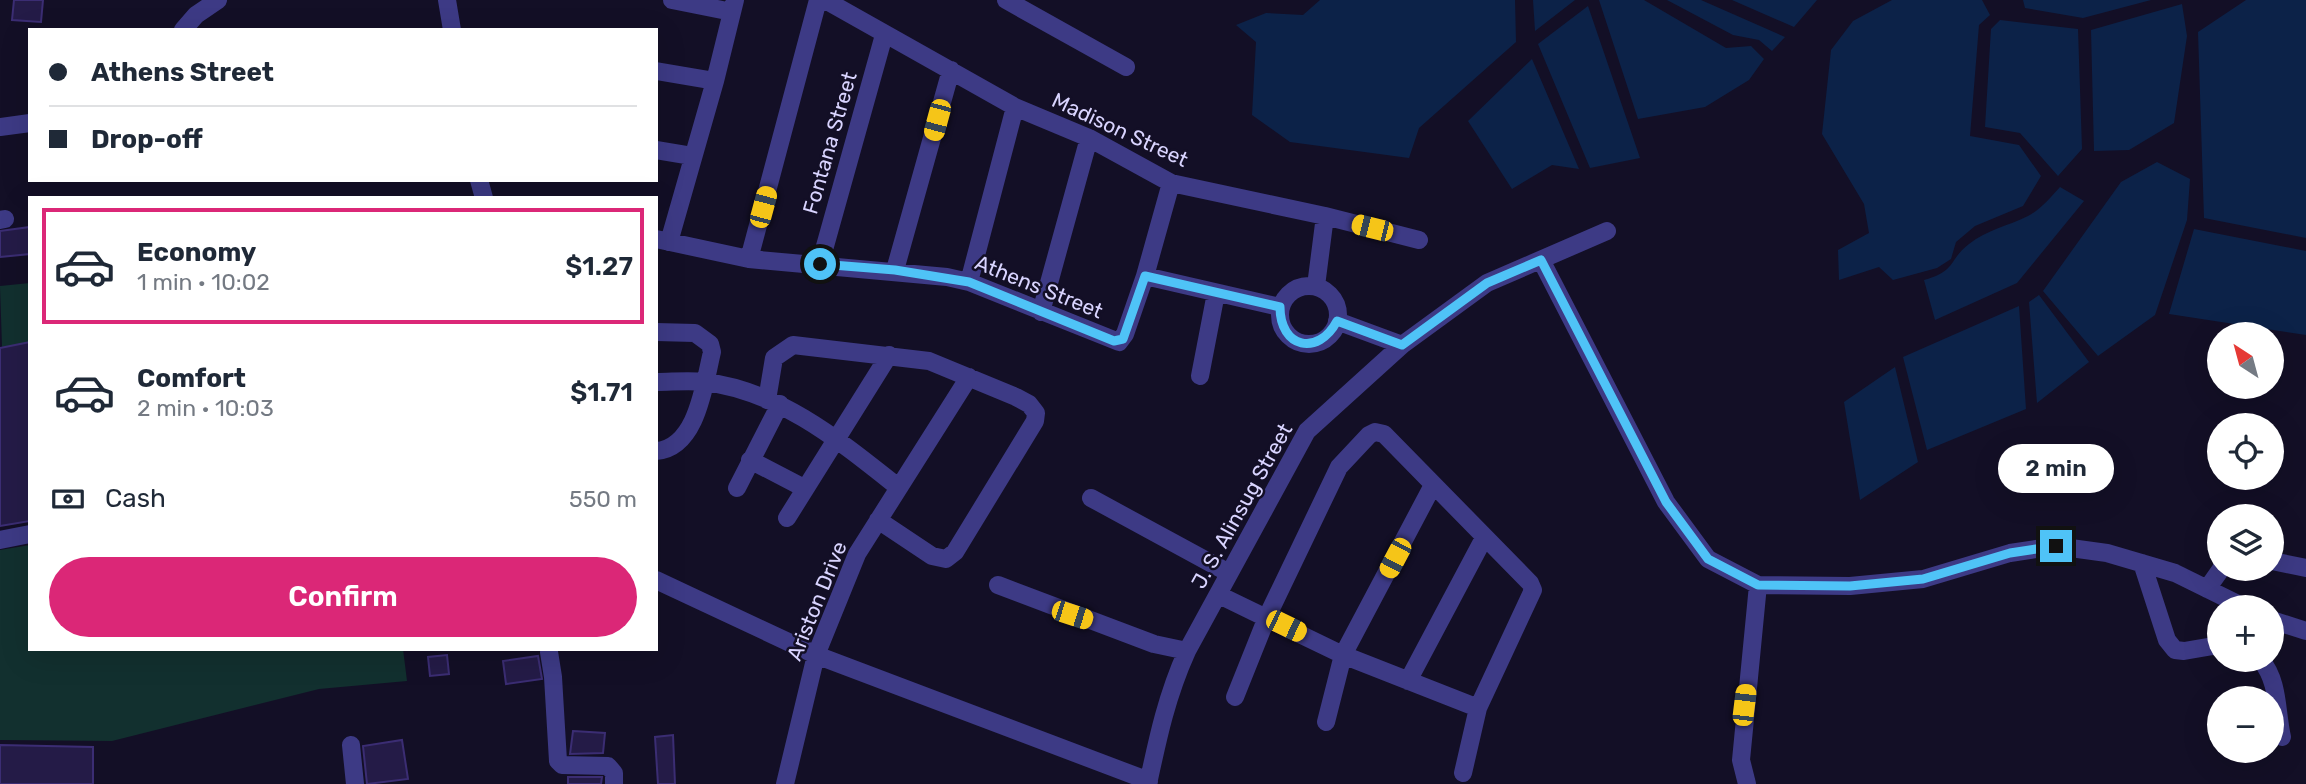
<!DOCTYPE html>
<html lang="en">
<head>
<meta charset="utf-8">
<style>
	:root { --surface:#fff; --page:#f6f6f7; --text:#1f2937; --muted:#747a83; --line:#e0e1e3; --accent:#db2777 }
	body { margin:0; font-family:Rubik,sans-serif; background:var(--page); color:var(--text); height:100vh; display:flex; flex-direction:column; font-size:26px; white-space:nowrap }
	* { box-sizing:border-box; margin:0 }
	p { font-size:23px; color:var(--muted) }
	.icon { flex:none; width:38px; height:38px; fill:none; stroke:currentColor; stroke-width:2; stroke-linecap:round; stroke-linejoin:round }
	.map { position:relative; flex:1; overflow:hidden }
	.panel { position:absolute; left:28px; top:196px; width:630px; height:455px; display:flex; flex-direction:column; background:var(--surface); border-radius:0px; box-shadow:0 7px 28px #0002 }
	.panel>* { flex:none }
	.top-card { position:absolute; left:28px; top:28px; width:630px; height:154px; border-radius:0px; box-shadow:0 7px 28px #0002; display:grid; align-content:center; height:154px; padding:0 21px; background:var(--surface) }
	.needle { width:46px; rotate:324deg }
	.buttons { position:absolute; left:2207px; top:322px; display:grid; gap:14px }
	.buttons a { display:grid; place-items:center; width:77px; height:77px; border-radius:50%; background:var(--surface); box-shadow:0 7px 28px #0002; font-size:35px }
	.end { position:absolute; width:32px; height:32px; margin:-16px; border:9px solid #4fc3f7; background:#111; box-shadow:0 0 0 4px #111 }
	.from { border-radius:50% }
	.bubble { position:absolute; height:49px; border-radius:24px; background:var(--surface); box-shadow:0 7px 28px #0002; font-size:23px; font-weight:600; line-height:49px; text-align:center }
	.car { position:absolute; width:21px; height:42px; margin:-21px -10px; border-radius:9px; box-shadow:0 0 5px 2px #0007; background:linear-gradient(#f5c518 24%,#345 0 40%,#f5c518 0 76%,#345 0 86%,#f5c518 0) }
	.top-card b { display:flex; align-items:center; gap:24px; height:66px; font-size:26px }
	.top-card b+b { border-top:2px solid var(--line) }
	.top-card i { width:18px; height:18px; background:var(--text) }
	ul { padding:12px 0 0; list-style:none }
	li { display:flex; align-items:center; gap:21px; height:116px; margin:0 14px 10px; padding:0 7px; border:4px solid transparent; border-radius:0px }
	li div { flex:1 }
	li b { display:block; font-size:26px }
	li em { font-style:normal; font-weight:600 }
	li.current { border-color:var(--accent) }
	li>.icon { width:63px; height:63px; stroke-width:1.5 }
	.pay { display:flex; align-items:center; gap:18px; height:77px; padding:0 21px; font-size:26px }
	.pay p { margin-inline-start:auto }
	.primary-button { display:flex; gap:14px; margin-top:auto; padding:14px 21px }
	.primary-button a { flex:1; height:80px; border-radius:42px; background:var(--accent); color:#fff; font-size:28px; font-weight:600; line-height:80px; text-align:center }
	.map>svg:first-child { display:block }
	.green { fill:#12302f }
	.water { fill:#0c2248 }
	.building { fill:#241b47; stroke:#3b2d73; stroke-width:2 }
	.lines { fill:none; stroke-linecap:round; stroke-linejoin:round }
	.minor { stroke:#3d3a85; stroke-width:18 }
	.route { stroke:#4fc3f7; stroke-width:9 }
	.labels { text-anchor:middle; stroke-width:5; stroke-linejoin:round; paint-order:stroke }
	.street-label { font-size:21px; fill:#d9d4ff; stroke:#130f26 }
</style>
</head>
<body>
<div class="map">
<svg width="2306" height="784" viewBox="0 0 2306 784">
	<rect width="100%" height="100%" fill="#130f26"/>
	<path class="green" d="M30 283V342L2 347 0 286Z
		M30 545V649H403L407 681 319 689 112 741 0 740V550Z"/>
	<path class="water" d="M1320 0H1515L1516 42 1419 128 1409 158 1290 142 1252 115 1256 42 1236 25 1266 13 1303 15Z
		M1533 0H1575L1535 31Z
		M1599 0H1644L1726 48 1751 46 1764 59 1749 80 1705 107 1638 119Z
		M1667 0H1701L1785 37 1772 51 1759 40 1733 35Z
		M1732 0H1817L1794 27Z
		M1892 0H1982L1990 15 1979 25 1970 136 2019 145 2041 176 2023 206 1975 226 1956 242 1951 259 1937 268 1893 280 1879 267 1839 280 1838 250 1869 233 1864 204 1822 134 1831 50 1853 21Z
		M2023 0H2151L2083 18 2025 8Z
		M2246 0H2306V238L2204 218 2198 32Z
		M2182 4 2187 36 2174 123 2129 150 2094 151 2091 30Z
		M1588 6 1640 158 1590 168 1538 44Z
		M2000 20 2078 29 2082 149 2058 176 2020 133 1985 127 1991 29Z
		M1532 59 1579 169 1552 165 1512 189 1468 121Z
		M2157 162 2190 179 2187 220 2155 315 2098 356 2043 291 2121 182Z
		M2060 187 2084 201 2017 283 1935 320 1924 280C1957 271 1948 260 1969 244 1986 230 2008 226 2028 216 2041 209 2050 198 2060 187Z
		M2194 229 2306 251V335L2169 314Z
		M2039 295 2089 362 2037 403 2029 302Z
		M2019 306 2026 409 1927 450 1903 357Z
		M1895 367 1918 462 1860 500 1844 402Z"/>
	<path class="building" d="M14 0H43L41 22 12 20Z
		M30 227V254L0 257V231Z
		M30 342V521L0 526V348Z
		M447 655 449 674 430 676 428 657Z
		M538 656 542 679 506 684 503 661Z
		M573 731 605 733 603 753 570 754Z
		M673 735 675 784H658L655 737Z
		M402 740 408 779 367 784 363 746Z
		M0 745 93 747V784H0Z
		M568 777H602L601 784H568Z"/>
	<g class="lines">
		<path class="minor" d="M447 0 452 30
			M672 0 732 12
			M825 0 1015 107 1089 138 1171 183 1325 216 1419 240
			M1006 0 1126 67
			M183 30 196 15 218 0
			M656 71 715 81
			M0 127 30 123
			M656 150 692 156
			M479 180 484 198
			M0 220 5 219
			M656 239 749 259 947 277 969 282 1119 342 1125 334 1145 276 1171 183
			M669 242 715 81 735 0
			M749 259 818 0
			M1541 260 1666 502 1708 559 1758 585 1850 586 1923 579 2010 553 2056 546 2107 553 2175 573 2244 607
			M820 264 884 35
			M895 270 951 70
			M1145 276 1280 307
			M969 282 1015 107
			M1316 286 1325 216
			M1280 315a29 29 0 1 1 58 0a29 29 0 1 1-58 0Z
			M1041 312 1089 138
			M1337 321 1402 345
			M656 332 695 333 710 344 712 352C704 385 697 448 656 451
			M1200 376 1216 293
			M656 382C672 382 689 380 705 382 780 391 841 442 898 487
			M767 400 774 358 793 345 929 361 1016 397 1029 404 1036 413 1035 421 955 552 946 559 932 556 878 520
			M750 460 804 488
			M737 488 780 404
			M1091 498 1229 573
			M787 518 889 355
			M0 540 30 534
			M2272 561 2306 568
			M2142 563 2167 640 2175 650 2184 651 2219 645
			M656 580 816 655 1149 781
			M998 585 1154 644 1187 651
			M2207 589 2221 569
			M1219 595 1343 655 1478 708
			M2272 620 2306 631
			M549 652 553 677 558 761 562 765 608 766 614 773V784
			M2261 660C2279 682 2276 710 2282 737
			M1408 681 1484 538
			M1235 697 1267 617 1339 467 1369 435 1375 432 1384 434 1530 583 1533 590 1478 708 1463 773
			M1326 722 1343 655 1433 485
			M351 745 355 784
			M785 784 816 655 857 554 969 377
			M1148 784C1158 737 1167 695 1187 651L1307 431 1402 345 1487 283 1607 231
			M1747 784 1741 760 1758 585"/>
	</g>
	<g class="lines">
		<path class="route" d="M820 264 895 270 969 282 1114 341 1123 339 1145 276 1280 307C1280 348 1318 357 1337 321L1402 345 1487 283 1541 260 1666 502 1708 559 1758 585 1850 586 1923 579 2010 553 2056 546"/>
	</g>
	<g class="labels">
		<g class="street-label">
			<text transform="translate(1120 130) rotate(25)" y="7">Madison Street</text>
			<text transform="translate(830 143) rotate(-74)" y="7">Fontana Street</text>
			<text transform="translate(1039 287) rotate(22)" y="7">Athens Street</text>
			<text transform="translate(1242 506) rotate(-61)" y="7">J. S. Alinsug Street</text>
			<text transform="translate(817 601) rotate(-68)" y="7">Ariston Drive</text>
		</g>
	</g>
</svg>
<div class="buttons">
<a><svg class="needle" viewBox="-14 -14 28 28"><path d="M0-13l5 13h-10z" fill="#e53935"/><path d="M0 13l5-13h-10z" fill="#747a83"/></svg></a>
<a><svg class="icon" aria-label="locate" viewBox="0 0 24 24"><circle cx="12" cy="12" r="6"/><path d="M12 2v4M12 18v4M2 12h4M18 12h4"/></svg></a>
<a><svg class="icon" aria-label="layers" viewBox="0 0 24 24"><path d="M12 4l9 5-9 5-9-5zM3 14l9 5 9-5"/></svg></a>
<a>+</a>
<a>−</a>
</div>
<i class="end from" style="left:820px;top:264px"></i>
<i class="end" style="left:2056px;top:546px"></i>
<div class="bubble" style="left:1998px;top:444px;width:116px">2 min</div>
<i class="car" style="left:937px;top:120px;rotate:195deg"></i>
<i class="car" style="left:763px;top:207px;rotate:15deg"></i>
<i class="car" style="left:1372px;top:228px;rotate:284deg"></i>
<i class="car" style="left:1395px;top:558px;rotate:208deg"></i>
<i class="car" style="left:1072px;top:615px;rotate:108deg"></i>
<i class="car" style="left:1286px;top:626px;rotate:116deg"></i>
<i class="car" style="left:1744px;top:705px;rotate:7deg"></i>
<div class="top-card">
<b><i class="from"></i>Athens Street</b>
<b><i></i>Drop-off</b>
</div>
<section class="panel">
<ul>
<li class="current"><svg class="icon" aria-label="car" viewBox="0 0 24 24"><path d="M5 17H2v-5l4-1 3-4h7l3 4 3 1v5h-3M9 17h6M6 11h13"/><circle cx="7" cy="17" r="2"/><circle cx="17" cy="17" r="2"/></svg><div><b>Economy</b><p>1 min · 10:02</p></div><em>$1.27</em></li>
<li><svg class="icon" aria-label="car" viewBox="0 0 24 24"><path d="M5 17H2v-5l4-1 3-4h7l3 4 3 1v5h-3M9 17h6M6 11h13"/><circle cx="7" cy="17" r="2"/><circle cx="17" cy="17" r="2"/></svg><div><b>Comfort</b><p>2 min · 10:03</p></div><em>$1.71</em></li>
</ul>
<div class="pay"><svg class="icon" aria-label="cash" viewBox="0 0 24 24"><path d="M3 7h18v10H3z"/><circle cx="12" cy="12" r="2"/></svg>Cash<p>550 m</p></div>
<div class="primary-button"><a>Confirm</a></div>
</section>
</div>
</body>
</html>
